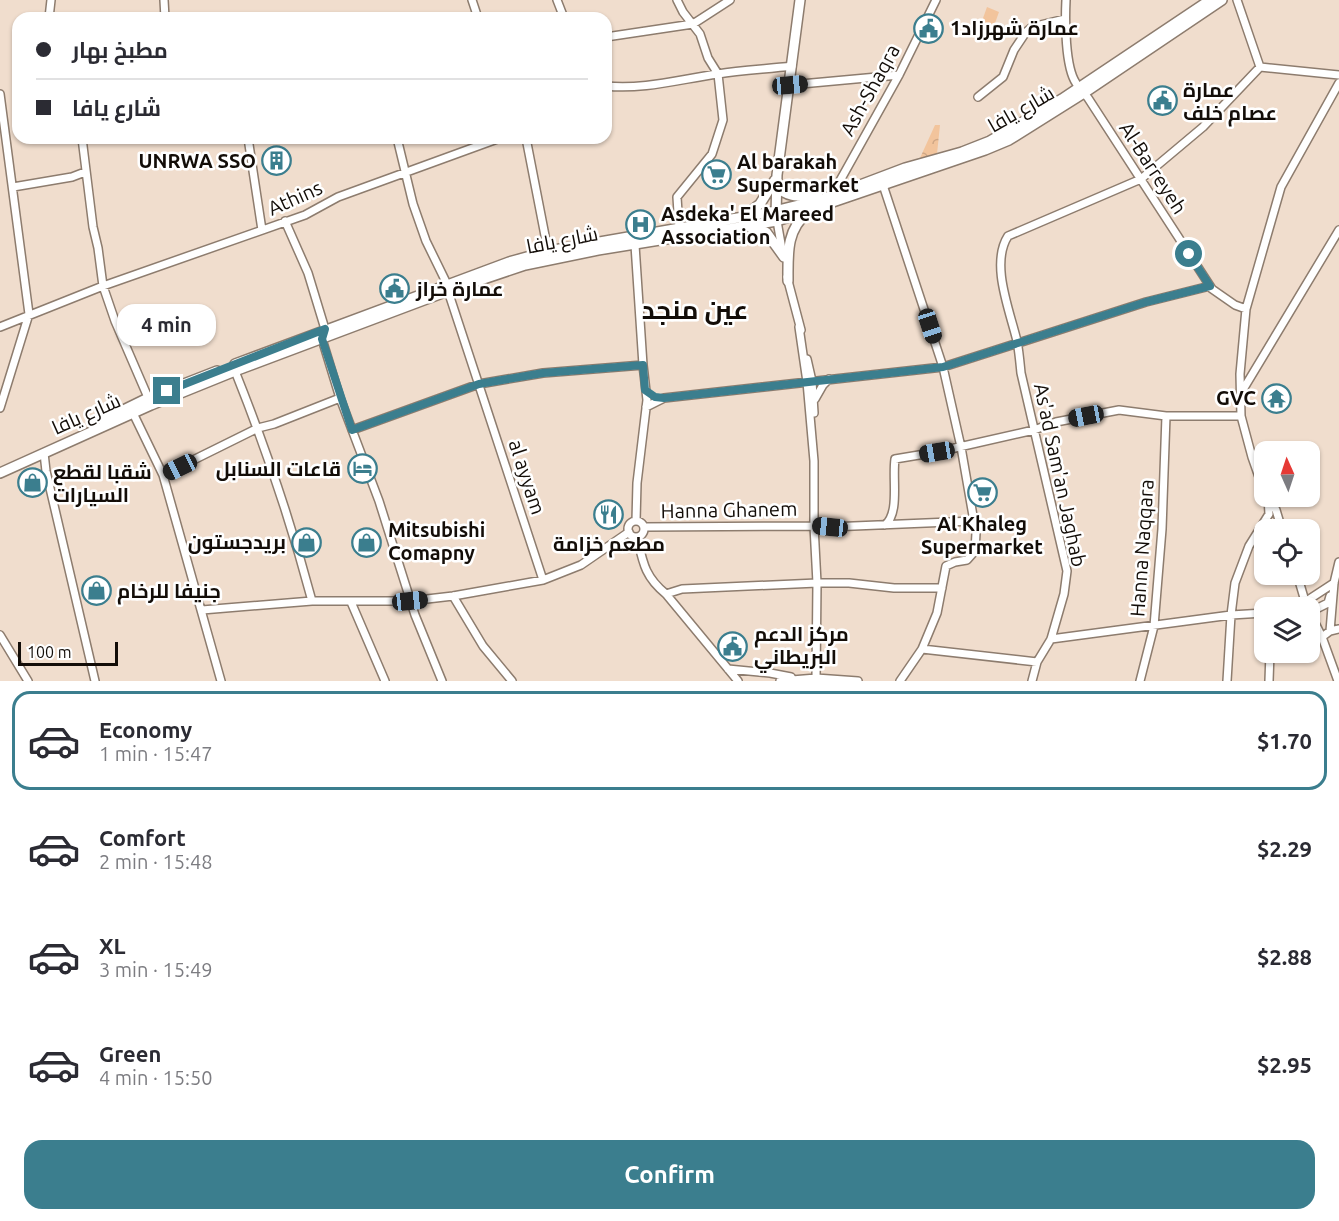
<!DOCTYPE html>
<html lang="en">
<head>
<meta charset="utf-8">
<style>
	:root { --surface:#fff; --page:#f7f7f7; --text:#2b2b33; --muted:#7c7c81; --line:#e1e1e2; --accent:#3b7e8e }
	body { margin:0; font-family:Ubuntu,Cairo,sans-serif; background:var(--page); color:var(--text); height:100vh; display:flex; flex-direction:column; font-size:22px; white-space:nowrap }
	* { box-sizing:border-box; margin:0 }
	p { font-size:20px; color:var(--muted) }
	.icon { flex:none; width:33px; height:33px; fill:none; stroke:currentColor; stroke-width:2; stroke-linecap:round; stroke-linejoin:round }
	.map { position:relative; height:681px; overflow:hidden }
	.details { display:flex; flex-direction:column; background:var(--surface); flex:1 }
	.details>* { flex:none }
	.banner { position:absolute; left:12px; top:12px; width:600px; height:132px; border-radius:18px; box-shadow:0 2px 4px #0004; display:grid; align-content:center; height:132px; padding:0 24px; background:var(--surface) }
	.needle { width:39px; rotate:357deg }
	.tools { position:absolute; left:1254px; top:441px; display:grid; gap:12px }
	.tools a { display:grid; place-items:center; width:66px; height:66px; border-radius:12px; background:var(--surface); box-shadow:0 2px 4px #0004; font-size:30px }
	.scale { position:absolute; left:18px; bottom:15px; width:100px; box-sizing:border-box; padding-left:6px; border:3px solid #130d08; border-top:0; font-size:16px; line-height:21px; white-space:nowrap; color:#130d08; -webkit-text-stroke:4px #fff; paint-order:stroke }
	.end { position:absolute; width:27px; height:27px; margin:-14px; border:8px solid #3b7e8e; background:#fff; box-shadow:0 0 0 3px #fff }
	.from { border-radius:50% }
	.bubble { position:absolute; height:42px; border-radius:18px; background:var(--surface); box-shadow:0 2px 4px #0004; font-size:20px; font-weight:700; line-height:42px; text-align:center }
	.car { position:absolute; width:18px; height:36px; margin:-18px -9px; border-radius:8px; box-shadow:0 0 4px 2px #0007; background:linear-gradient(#222 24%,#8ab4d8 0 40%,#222 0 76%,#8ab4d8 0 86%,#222 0) }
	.banner b { display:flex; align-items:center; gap:21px; height:57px; font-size:22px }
	.banner b+b { border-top:2px solid var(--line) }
	.banner i { width:15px; height:15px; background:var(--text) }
	ul { padding:10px 0 0; list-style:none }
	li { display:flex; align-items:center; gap:18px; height:99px; margin:0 12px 9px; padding:0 12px; border:3px solid transparent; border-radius:18px }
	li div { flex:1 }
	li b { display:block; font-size:22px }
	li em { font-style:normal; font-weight:700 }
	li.active { border-color:var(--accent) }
	li>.icon { width:54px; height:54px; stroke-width:1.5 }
	.cta { display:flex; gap:12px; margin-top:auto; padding:12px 24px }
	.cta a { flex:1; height:69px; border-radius:18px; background:var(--accent); color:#fff; font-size:24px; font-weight:700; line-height:69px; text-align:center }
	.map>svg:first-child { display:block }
	.grass { fill:#f2c49c }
	.forest { fill:url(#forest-crowns) }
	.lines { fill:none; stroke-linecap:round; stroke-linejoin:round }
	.minor-casing { stroke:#8d7c6e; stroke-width:10 }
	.major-casing { stroke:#8d7c6e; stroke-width:12 }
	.minor { stroke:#fff; stroke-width:7 }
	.major { stroke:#fff; stroke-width:9 }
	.route { stroke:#3b7e8e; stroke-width:8 }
	.labels { text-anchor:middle; stroke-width:5; stroke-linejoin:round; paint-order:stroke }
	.poi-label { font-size:20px; font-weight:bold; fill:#130d08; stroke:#fff; text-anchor:start }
	.street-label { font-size:20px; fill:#130d08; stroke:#fff }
	.district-label { font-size:26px; font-weight:bold; fill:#130d08; stroke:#fff }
</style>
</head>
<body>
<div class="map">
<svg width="1339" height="681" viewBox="0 0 1339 681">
	<defs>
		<pattern id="forest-crowns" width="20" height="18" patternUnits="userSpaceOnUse" patternTransform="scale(1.5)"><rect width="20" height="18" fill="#f2c49c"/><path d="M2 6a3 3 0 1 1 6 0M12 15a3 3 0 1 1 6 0" fill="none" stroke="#cfa785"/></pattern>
	</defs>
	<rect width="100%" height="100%" fill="#f0ddcd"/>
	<path class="grass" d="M987 7 999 12 990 37 978 32Z"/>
	<path class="forest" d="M935 125H940L937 154 920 158Z"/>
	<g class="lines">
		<defs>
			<path id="minor" d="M164 0 165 18
				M472 0 478 18
				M557 0 564 18
				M677 0 683 12 700 34 708 58 718 74 723 120 712 154 677 197 679 228
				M1066 0C1065 20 1065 67 1076 83 1079 89 1084 93 1088 98L1212 289 1235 305 1246 309
				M1237 0 1260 67 1339 75
				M49 18 51 0
				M606 37 693 24 730 0
				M790 85 899 75
				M606 86C643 90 681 79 718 74 742 70 768 69 792 66
				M0 94 29 314 0 408
				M978 97 1003 77 1014 50 1026 32 1032 27 1065 19
				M82 138 93 227 98 248 103 286 115 321 150 402
				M248 138 262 230
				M397 138 413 204 426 241 447 284
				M526 138 548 251
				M883 185 943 367 961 447 976 533 975 551 967 560 955 562 946 566 937 613 922 649 900 681
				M13 187 72 177 85 172
				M832 195 899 75 936 0
				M777 221 783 255
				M635 245 643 365 647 400 637 483 636 521
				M787 277 801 330
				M448 291 543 580
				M0 327 103 286 305 215 338 197 500 138
				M799 327 807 382 814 461V526L817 583 816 678
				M807 359 812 381 814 413
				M235 371C265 446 291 522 312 601
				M1241 393 1339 230
				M340 398 379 501 415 615 442 681
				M815 399 823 385 829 379
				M646 407 664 398 943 367 1146 302 1210 286
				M133 413 163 475 221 681
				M352 430 479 384 543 373 643 365
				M44 453 46 471 95 681
				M163 475 258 428 274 424 340 398 322 339 325 329 308 273 285 221
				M1264 491 1252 457 1241 416 1240 374 1246 309 1281 187 1339 83
				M1269 499 1276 510 1282 530
				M628 529a8 8 0 1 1 16 0a8 8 0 1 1-16 0Z
				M885 525C900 513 892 479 895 459L937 452 1034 430 1056 422 1119 410 1166 416H1241
				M644 527 814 526 830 527 974 521
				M637 537C643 563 645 577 666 594L738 681
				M1297 574 1307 608
				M666 594 682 589 817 583H849L894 588H942
				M453 596 483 646 512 681
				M351 602 385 681
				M1305 602 1334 583
				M1310 609 1318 608 1328 603 1330 596
				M202 610 312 601H410L453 596 543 580 581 565 629 532
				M1310 613 1322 637 1338 681
				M1330 631 1339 629
				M0 635 28 681
				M1322 637 1330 631 1334 583 1339 562
				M1051 639 1231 615 1264 613
				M922 649 1037 662
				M728 669 770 673 791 677
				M780 681 816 678 858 681
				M1032 681 1037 662 1051 639 1064 594 1067 571 1021 373C1020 363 1019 351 1017 341 1010 311 990 264 1008 236L1141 179 1203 127 1260 67
				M1140 681 1154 626 1162 529 1166 416
				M1227 681 1231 615 1235 583 1249 546 1269 514 1268 497
				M1269 681 1270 652"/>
			<path id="major" d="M777 186C787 199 803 196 818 196
				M746 215 760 204 775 180
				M776 215 777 175 800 0
				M751 228 766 232 784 257
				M788 281C788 254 786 230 808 212
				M235 364 509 262 548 251 766 213 823 199 905 168 962 152 990 141 1062 99 1210 0
				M103 420 148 398 217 371
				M0 473 151 405 235 371 448 291 525 265 598 250 777 221 985 150 1009 140 1084 93 1222 0"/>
		</defs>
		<use href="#minor" class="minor-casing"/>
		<use href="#major" class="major-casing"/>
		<use href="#minor" class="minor"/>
		<use href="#major" class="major"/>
	</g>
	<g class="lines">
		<path class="route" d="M167 391 325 329 322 339 352 430 479 384 543 373 643 365 645 390 655 397 664 398 943 367 1146 302 1210 286 1189 254"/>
	</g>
	<defs>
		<symbol id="civic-ring" viewBox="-11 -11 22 22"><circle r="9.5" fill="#fff" stroke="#3b7e8e" stroke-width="1.5"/><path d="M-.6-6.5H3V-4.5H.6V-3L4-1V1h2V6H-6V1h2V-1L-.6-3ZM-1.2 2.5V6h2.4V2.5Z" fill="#3b7e8e"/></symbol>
		<symbol id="building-ring" viewBox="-11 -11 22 22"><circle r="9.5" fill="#fff" stroke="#3b7e8e" stroke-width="1.5"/><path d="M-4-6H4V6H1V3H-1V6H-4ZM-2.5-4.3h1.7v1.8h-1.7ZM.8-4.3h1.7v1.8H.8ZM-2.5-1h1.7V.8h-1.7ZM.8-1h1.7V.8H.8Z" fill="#3b7e8e"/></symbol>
		<symbol id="supermarket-ring" viewBox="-11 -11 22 22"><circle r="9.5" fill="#fff" stroke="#3b7e8e" stroke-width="1.5"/><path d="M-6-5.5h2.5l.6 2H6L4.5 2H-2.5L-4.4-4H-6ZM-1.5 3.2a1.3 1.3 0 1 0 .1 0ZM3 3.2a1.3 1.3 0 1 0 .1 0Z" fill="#3b7e8e"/></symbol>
		<symbol id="hospital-ring" viewBox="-11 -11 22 22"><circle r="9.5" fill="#fff" stroke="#3b7e8e" stroke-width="1.5"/><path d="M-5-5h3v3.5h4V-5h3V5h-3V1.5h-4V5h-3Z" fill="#3b7e8e"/></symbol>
		<symbol id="temple-ring" viewBox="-11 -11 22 22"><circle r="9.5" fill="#fff" stroke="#3b7e8e" stroke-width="1.5"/><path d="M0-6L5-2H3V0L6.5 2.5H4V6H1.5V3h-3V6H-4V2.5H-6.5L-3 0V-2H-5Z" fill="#3b7e8e"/></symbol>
		<symbol id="hotel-ring" viewBox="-11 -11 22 22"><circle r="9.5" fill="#fff" stroke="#3b7e8e" stroke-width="1.5"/><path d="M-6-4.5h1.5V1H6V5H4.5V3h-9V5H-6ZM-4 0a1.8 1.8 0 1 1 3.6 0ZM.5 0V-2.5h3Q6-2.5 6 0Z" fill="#3b7e8e"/></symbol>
		<symbol id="shop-ring" viewBox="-11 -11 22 22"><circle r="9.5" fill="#fff" stroke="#3b7e8e" stroke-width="1.5"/><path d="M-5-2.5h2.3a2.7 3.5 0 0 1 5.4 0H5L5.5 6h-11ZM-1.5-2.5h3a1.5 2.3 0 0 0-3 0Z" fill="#3b7e8e"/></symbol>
		<symbol id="restaurant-ring" viewBox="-11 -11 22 22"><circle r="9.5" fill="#fff" stroke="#3b7e8e" stroke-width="1.5"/><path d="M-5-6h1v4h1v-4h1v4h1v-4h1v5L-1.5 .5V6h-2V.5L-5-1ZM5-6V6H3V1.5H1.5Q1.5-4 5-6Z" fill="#3b7e8e"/></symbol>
	</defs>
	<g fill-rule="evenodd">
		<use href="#civic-ring" x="912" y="12" width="33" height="33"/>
		<use href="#civic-ring" x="1146" y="84" width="33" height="33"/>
		<use href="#building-ring" x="260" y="144" width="33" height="33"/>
		<use href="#supermarket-ring" x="700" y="158" width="33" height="33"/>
		<use href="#hospital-ring" x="624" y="208" width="33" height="33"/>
		<use href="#civic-ring" x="378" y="272" width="33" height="33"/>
		<use href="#temple-ring" x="1260" y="382" width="33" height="33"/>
		<use href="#hotel-ring" x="346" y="452" width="33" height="33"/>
		<use href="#shop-ring" x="16" y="466" width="33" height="33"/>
		<use href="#supermarket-ring" x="966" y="476" width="33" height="33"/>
		<use href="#restaurant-ring" x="592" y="498" width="33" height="33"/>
		<use href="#shop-ring" x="290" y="526" width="33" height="33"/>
		<use href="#shop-ring" x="350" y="526" width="33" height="33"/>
		<use href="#shop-ring" x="80" y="574" width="33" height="33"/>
		<use href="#civic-ring" x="716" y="630" width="33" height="33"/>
	</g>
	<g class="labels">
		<g class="poi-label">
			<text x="950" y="35">عمارة شهرزاد1</text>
			<text x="1183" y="97">عمارة<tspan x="1183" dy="23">عصام خلف</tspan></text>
			<text x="256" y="168" text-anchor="end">UNRWA SSO</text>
			<text x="737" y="169">Al barakah<tspan x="737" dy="23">Supermarket</tspan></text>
			<text x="661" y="221">Asdeka' El Mareed<tspan x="661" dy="23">Association</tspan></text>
			<text x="416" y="296">عمارة خراز</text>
			<text x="1256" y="405" text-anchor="end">GVC</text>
			<text x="341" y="476" text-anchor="end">قاعات السنابل</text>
			<text x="53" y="479">شقبا لقطع<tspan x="53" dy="23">السيارات</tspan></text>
			<text x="982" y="531" text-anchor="middle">Al Khaleg<tspan x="982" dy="23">Supermarket</tspan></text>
			<text x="388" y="537">Mitsubishi<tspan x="388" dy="23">Comapny</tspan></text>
			<text x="286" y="549" text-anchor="end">بريدجستون</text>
			<text x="609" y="551" text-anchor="middle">مطعم خزامة</text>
			<text x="117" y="598">جنيفا للرخام</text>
			<text x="754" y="641">مركز الدعم<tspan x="754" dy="23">البريطاني</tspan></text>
		</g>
		<g class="street-label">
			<text transform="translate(870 90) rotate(-61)" y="7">Ash-Shaqra</text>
			<text transform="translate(1021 109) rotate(-30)" y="7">شارع يافا</text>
			<text transform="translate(1153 168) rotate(57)" y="7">Al-Barreyeh</text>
			<text transform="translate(295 198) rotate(-24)" y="7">Athins</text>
			<text transform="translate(562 240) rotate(-11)" y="7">شارع يافا</text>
			<text transform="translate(86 414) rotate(-24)" y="7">شارع يافا</text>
			<text transform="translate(1060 475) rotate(78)" y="7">As'ad Sam'an Jaghab</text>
			<text transform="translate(527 477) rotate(72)" y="7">al ayyam</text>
			<text transform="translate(729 510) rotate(-1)" y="7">Hanna Ghanem</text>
			<text transform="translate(1142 548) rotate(-86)" y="7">Hanna Naqqara</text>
		</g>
		<g class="district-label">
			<text x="695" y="319">عين منجد</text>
		</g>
	</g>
</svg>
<div class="tools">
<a><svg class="needle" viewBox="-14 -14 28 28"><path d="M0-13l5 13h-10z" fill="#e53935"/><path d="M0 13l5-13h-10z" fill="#7c7c81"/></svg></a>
<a><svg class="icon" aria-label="locate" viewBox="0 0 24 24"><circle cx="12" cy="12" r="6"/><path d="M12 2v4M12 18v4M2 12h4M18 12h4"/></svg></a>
<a><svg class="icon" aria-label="layers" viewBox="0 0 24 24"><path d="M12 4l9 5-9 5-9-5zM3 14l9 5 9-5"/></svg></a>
</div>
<div class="scale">100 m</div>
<i class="end from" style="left:1189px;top:254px"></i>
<i class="end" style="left:167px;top:391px"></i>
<div class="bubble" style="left:117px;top:304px;width:99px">4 min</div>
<i class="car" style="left:790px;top:85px;rotate:85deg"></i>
<i class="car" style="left:930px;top:326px;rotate:162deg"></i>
<i class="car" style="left:1086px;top:416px;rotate:259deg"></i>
<i class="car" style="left:937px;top:452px;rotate:261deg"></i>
<i class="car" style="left:180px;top:467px;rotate:244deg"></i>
<i class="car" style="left:830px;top:527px;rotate:276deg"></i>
<i class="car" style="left:410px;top:601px;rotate:84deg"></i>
<div class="banner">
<b><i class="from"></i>مطبخ بهار</b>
<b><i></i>شارع يافا</b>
</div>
</div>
<section class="details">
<ul>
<li class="active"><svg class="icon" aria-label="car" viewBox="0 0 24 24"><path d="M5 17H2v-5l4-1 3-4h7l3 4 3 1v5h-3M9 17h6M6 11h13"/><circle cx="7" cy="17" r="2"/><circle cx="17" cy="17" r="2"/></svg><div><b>Economy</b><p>1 min · 15:47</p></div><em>$1.70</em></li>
<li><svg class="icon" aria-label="car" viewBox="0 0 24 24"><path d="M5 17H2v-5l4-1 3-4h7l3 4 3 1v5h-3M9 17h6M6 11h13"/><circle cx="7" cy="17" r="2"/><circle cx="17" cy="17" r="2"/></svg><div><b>Comfort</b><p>2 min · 15:48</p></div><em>$2.29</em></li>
<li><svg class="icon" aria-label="car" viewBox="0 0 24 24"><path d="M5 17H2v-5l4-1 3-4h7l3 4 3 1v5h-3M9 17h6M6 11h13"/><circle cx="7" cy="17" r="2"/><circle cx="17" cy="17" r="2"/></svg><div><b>XL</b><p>3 min · 15:49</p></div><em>$2.88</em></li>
<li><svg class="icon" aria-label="car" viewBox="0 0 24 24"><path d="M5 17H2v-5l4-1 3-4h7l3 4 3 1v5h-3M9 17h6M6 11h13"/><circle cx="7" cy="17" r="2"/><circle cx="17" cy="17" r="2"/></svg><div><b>Green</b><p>4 min · 15:50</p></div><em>$2.95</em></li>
</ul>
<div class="cta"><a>Confirm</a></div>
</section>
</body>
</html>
